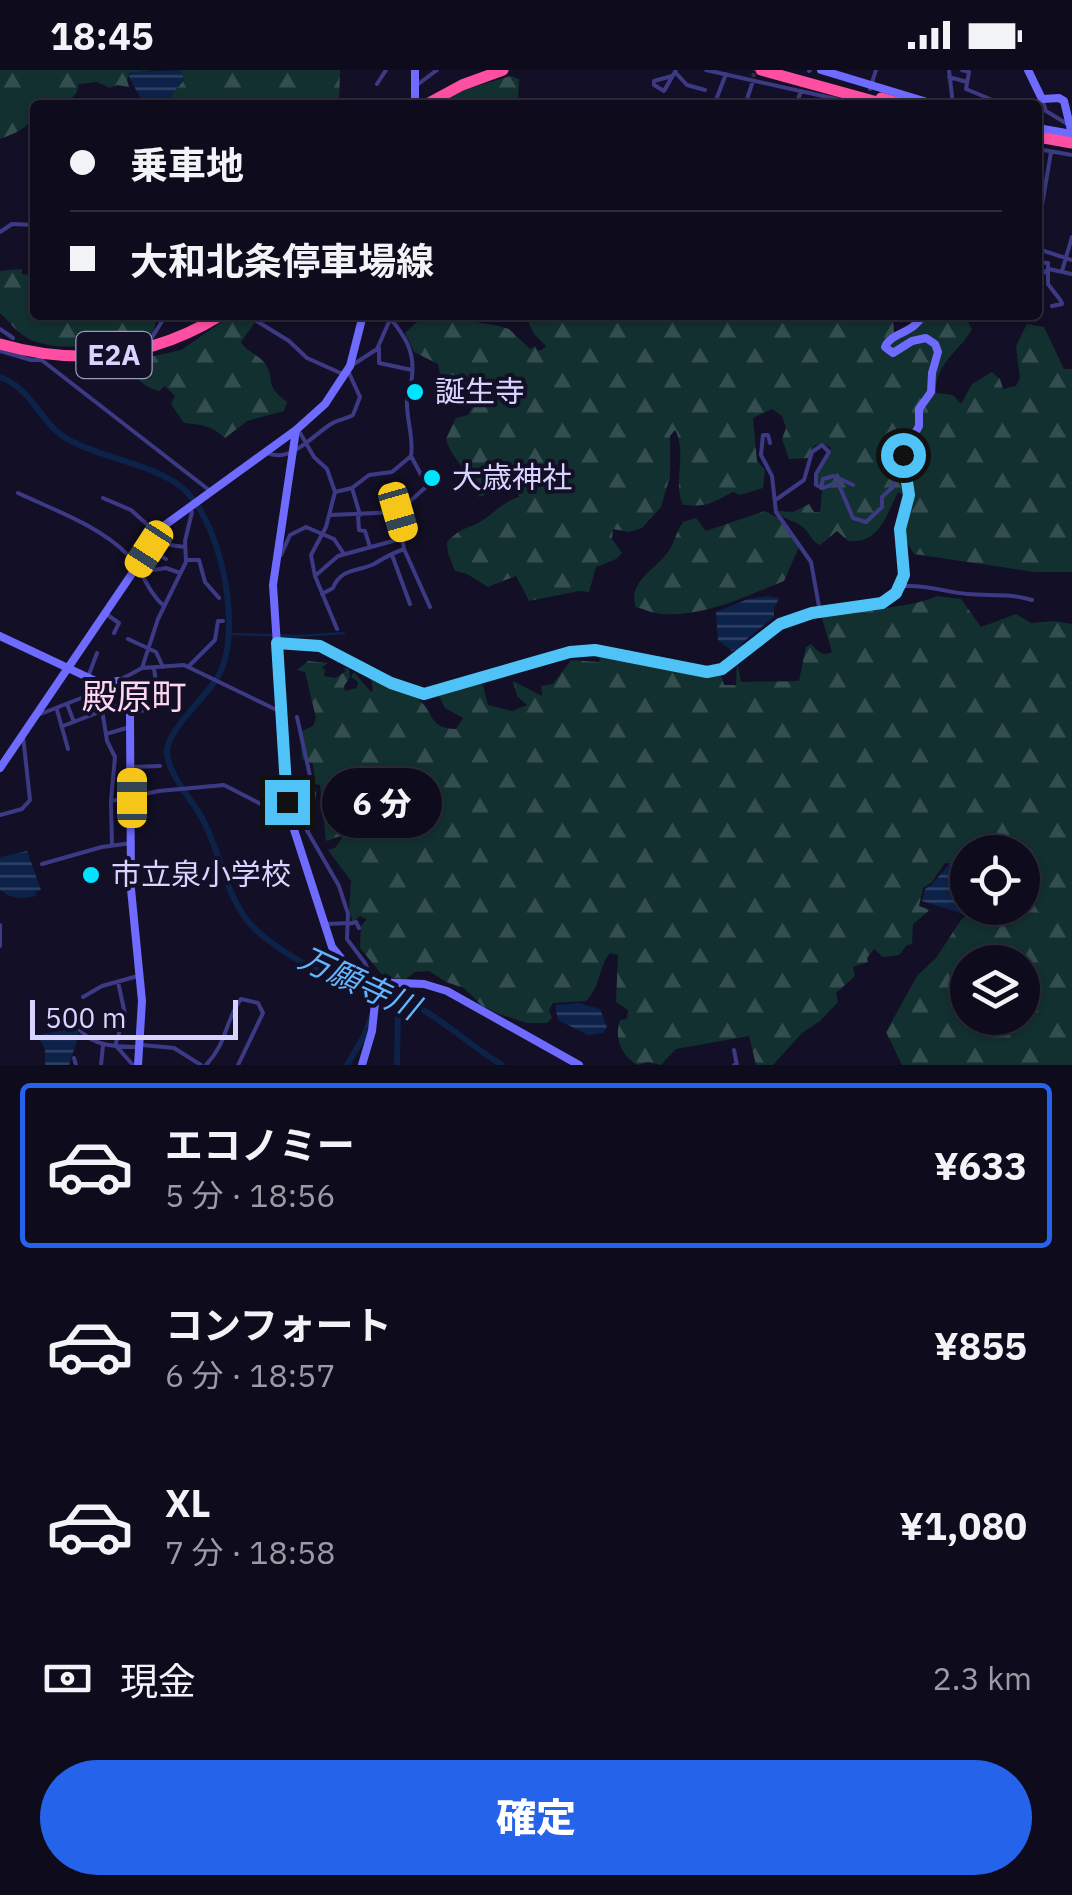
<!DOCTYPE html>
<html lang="ja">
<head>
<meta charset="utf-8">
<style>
	:root { --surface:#0e0b1c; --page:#171425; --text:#f1f3f6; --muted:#9b9ba3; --line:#2e2b3b; --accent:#2563eb }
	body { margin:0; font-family:"IBM Plex Sans","Noto Sans JP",sans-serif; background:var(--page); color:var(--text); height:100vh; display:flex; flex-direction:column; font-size:38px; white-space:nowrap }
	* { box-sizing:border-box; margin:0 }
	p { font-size:32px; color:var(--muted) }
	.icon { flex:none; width:55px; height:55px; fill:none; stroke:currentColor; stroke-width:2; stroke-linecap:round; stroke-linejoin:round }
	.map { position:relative; height:995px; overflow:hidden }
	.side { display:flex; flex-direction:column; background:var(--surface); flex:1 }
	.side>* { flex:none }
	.top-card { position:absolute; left:30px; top:30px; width:1012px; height:220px; border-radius:10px; box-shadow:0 2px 8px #0004,0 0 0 2px var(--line); display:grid; align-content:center; height:220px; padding:0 40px; background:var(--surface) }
	.controls { position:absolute; left:950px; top:765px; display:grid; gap:20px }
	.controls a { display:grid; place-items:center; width:90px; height:90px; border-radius:50%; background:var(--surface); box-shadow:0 2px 8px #0004,0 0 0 2px var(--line); font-size:50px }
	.scale { position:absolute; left:30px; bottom:25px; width:208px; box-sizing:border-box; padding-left:10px; border:5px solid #d9d4ff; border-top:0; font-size:28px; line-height:35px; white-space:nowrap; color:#d9d4ff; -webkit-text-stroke:8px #130f26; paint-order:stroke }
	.end { position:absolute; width:45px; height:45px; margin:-22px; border:12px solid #4fc3f7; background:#111; box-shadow:0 0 0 5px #111 }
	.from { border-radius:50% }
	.bubble { position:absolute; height:70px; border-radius:35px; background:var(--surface); box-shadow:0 2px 8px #0004,0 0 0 2px var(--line); font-size:32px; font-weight:800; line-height:70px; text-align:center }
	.car { position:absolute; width:30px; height:60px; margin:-30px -15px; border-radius:12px; box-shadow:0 0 8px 2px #0007; background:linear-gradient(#f5c518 24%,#345 0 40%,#f5c518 0 76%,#345 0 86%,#f5c518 0) }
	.top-card b { display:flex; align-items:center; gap:35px; height:95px; font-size:38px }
	.top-card b+b { border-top:2px solid var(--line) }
	.top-card i { width:25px; height:25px; background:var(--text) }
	ul { padding:18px 0 0; list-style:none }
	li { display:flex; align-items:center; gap:30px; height:165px; margin:0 20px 15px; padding:0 20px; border:5px solid transparent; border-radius:10px }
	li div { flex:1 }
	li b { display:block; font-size:38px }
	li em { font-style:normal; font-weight:800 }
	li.current { border-color:var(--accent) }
	li>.icon { width:90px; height:90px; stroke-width:1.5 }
	.pay { display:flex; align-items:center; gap:25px; height:110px; padding:0 40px; font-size:38px }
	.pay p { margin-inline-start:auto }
	.action { display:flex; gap:20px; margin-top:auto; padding:20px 40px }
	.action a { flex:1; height:115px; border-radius:60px; background:var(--accent); color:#fff; font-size:40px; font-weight:800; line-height:115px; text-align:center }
	.status { display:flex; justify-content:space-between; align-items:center; height:70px; padding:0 50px; background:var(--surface); direction:ltr }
	.status svg { height:28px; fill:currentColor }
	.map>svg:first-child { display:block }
	.forest { fill:url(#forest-firs); fill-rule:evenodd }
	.water { fill:url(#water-rules) }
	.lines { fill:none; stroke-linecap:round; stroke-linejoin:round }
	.stream { stroke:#0c2248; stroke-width:2.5 }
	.river { stroke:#0c2248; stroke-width:6 }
	.street-tunnel { stroke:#312d47; stroke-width:4; stroke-dasharray:4 2; stroke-linecap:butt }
	.street { stroke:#3d3a85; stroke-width:4 }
	.secondary { stroke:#6f6bff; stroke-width:8 }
	.highway { stroke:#ff4fa3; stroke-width:11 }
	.route { stroke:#4fc3f7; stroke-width:12 }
	.poi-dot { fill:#00e5ff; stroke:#130f26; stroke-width:4 }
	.labels { text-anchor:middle; stroke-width:8; stroke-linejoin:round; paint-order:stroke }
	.shield { fill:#130f26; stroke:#9e99be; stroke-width:2.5 }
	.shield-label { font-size:28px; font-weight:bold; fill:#d9d4ff }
	.poi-label { font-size:30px; fill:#d9d4ff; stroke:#130f26; text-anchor:start }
	.water-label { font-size:32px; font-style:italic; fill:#62b6ff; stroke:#130f26 }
	.quarter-label { font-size:35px; fill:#ffd6f0; stroke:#130f26 }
</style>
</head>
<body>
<div class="status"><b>18:45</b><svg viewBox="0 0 49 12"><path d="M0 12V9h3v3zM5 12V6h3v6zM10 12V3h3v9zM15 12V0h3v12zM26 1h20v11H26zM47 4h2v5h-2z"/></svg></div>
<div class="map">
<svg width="1072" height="995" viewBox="0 0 1072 995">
	<defs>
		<pattern id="forest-firs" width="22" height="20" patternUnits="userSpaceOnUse" patternTransform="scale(2.5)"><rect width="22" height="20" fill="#12302f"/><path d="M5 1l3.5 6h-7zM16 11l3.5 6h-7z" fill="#344d4e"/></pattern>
		<pattern id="water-rules" width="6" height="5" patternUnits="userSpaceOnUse" patternTransform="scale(2.5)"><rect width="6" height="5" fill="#0c2248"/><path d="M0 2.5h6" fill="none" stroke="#2f4163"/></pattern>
	</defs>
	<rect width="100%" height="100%" fill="#130f26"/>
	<path class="forest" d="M0 0H154L130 3 127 10 129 17 117 15 110 18 97 12 79 14 76 24 64 35H35C35 56 18 62 0 69Z
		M181 0H340L339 35H168L172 24 184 10Z
		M511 6 519 9 518 35H433L456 22Z
		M35 189V245H157L153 265C124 275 50 285 24 266 15 260 8 250 0 243V201L22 199V204L29 205V197L34 194Z
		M232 245 255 252 241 272C247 282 261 286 266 295 276 312 263 314 287 332L284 341 247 351 225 368C211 355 202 355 184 353L171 334 175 326 165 316 159 321C150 319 139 313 136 304L145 288 181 280Z
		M525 245H893L894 264 908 259 919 245 966 249 972 259C960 281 934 294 936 323L953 325 961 334 972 314 992 302 1000 309 1003 319 1016 316 1020 308 1016 276 1027 254 1044 257 1064 299H1072V502H1035L914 484 903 466 904 426 898 422C886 445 880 474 848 471L837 461 820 475C811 471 811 465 804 458 794 449 785 452 778 441L793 442 809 434 814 442H820L823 412 819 415C814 403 824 392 831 382L830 377 822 373 814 376 808 388 789 389 782 369 786 358 782 346 772 339 753 348 757 391 765 400 763 418 740 425 733 422C711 433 709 437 683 435 672 413 688 383 675 360L670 366V406L661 437 642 458 629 462 613 459 612 469 622 483 616 489 596 497 589 522 579 521 529 531 516 506 488 517 467 504 455 501 448 483 447 472C464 455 467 460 483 450 496 441 505 431 519 427L516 415 526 397 519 393C501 400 498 423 479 427 477 407 452 392 446 369L456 348 468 345 472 338 457 327 444 323 438 294 414 282 405 263 421 248 428 252 464 250 499 256 509 259 530 279 535 276 538 281 542 280 546 276 534 264Z
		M765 441 778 448 799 477 784 511C744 527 704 547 660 544 652 543 644 539 636 537 627 512 655 500 668 482 675 472 676 462 683 452L696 448 706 461Z
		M937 526 961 529 981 557 1016 544 1031 553 1055 551 1072 554V995H902L886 962 917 906 936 888 961 850 976 838H1022V782H968L967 800 962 795 945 793 932 812 923 818 919 836 930 840 913 854 912 874 907 875 899 885 883 887 874 879 867 888 868 892 853 897 855 906 836 923 838 932 820 951 802 963 773 995H756L749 966 676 979 661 995 648 992 637 995C621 985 614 968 620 950L627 949 628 940 616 932 618 885 610 883C598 897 601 917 586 931L553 933 549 940 552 948 547 953H527L499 944 481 935 464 918 446 912 429 901 415 902 406 909 384 907 360 878 361 856 367 849 360 846 353 852 349 841 351 811 328 780 335 778 344 765 326 771 320 715 315 714 313 694 302 689 300 662 313 656 316 648 305 602 297 600 308 591 328 593 321 598 325 599 324 606 335 608 346 601 343 598 349 599 350 607 344 616 345 621 357 618 358 612 351 607 354 602 371 622 373 620 370 606C385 614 405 620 418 629 435 642 427 658 456 659L463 648 445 638 438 624 479 612 483 615 488 635 512 641 527 635 517 626 513 611 542 626 541 616 553 614 571 590 599 592 600 586 662 592 705 607 721 605 724 615H736L737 591 741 612 799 611 806 577 811 574C818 581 822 587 832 582L822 548 828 544C861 539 909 539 937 526ZM968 892H1022V948H968Z"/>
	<path class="water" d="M181 0 184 10 172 24 168 35H144L129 7 132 2Z
		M768 526 779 528 774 538V547L742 573 741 579 732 581 718 570 716 542 748 529Z
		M27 781 41 820 35 822 36 826C22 829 11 829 0 820V787Z
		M950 794 958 800 955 809 967 820 968 838H972L961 843 922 831 925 819C937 812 941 801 950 794Z
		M579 933 600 939 607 957 603 963 588 965 558 950 555 935Z
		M76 958 79 964 69 995H45V979L40 970 42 964Z"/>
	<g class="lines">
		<path class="stream" d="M230 564 299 566 344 563"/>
		<path class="river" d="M0 307C34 319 40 356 71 371 104 388 145 393 176 413 221 442 245 564 217 608 206 627 166 661 167 682 168 705 192 729 202 748 219 779 224 817 244 846 263 874 319 904 350 915 372 924 394 924 415 935 446 952 472 977 502 995
			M386 926 398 941 397 995
			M347 995 364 966 371 947"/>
		<path class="street-tunnel" d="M753 7 755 0"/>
		<path class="street" d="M706 0 863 35
			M949 0 953 35
			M962 0 969 2 966 19 1002 34
			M809 1 810 0
			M675 2 687 15 705 20
			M672 6 654 11V15L664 21 676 0
			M949 7 967 12
			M377 14 386 0
			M417 15 437 0
			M870 19 876 0
			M1042 29 1046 41 1069 55
			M714 35 726 4
			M745 35 753 11
			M796 35 801 21
			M1038 79 1072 85
			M1038 159 1051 82
			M0 162 12 154 35 155
			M1038 179 1072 190
			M1038 192 1048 193V214L1061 231 1062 234 1052 236
			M1062 201 1072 167
			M1038 206 1049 199 1072 204
			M247 245 289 271 307 288 345 305
			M0 259 13 268
			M151 269 166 245
			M379 278V293L412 300
			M0 281 31 290H42
			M39 288 209 420
			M354 294 377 279 392 245
			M299 361 314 387 327 399 335 422 326 457 311 485 315 506 337 559
			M770 373 768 365H763L761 385 772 406 776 442 811 492 820 542
			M267 383C291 393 312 366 331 354 337 350 346 349 353 345L360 327 349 303
			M352 418 360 445
			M821 418 823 409 834 406 853 415
			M335 422 352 418 369 405 392 402 411 386C414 367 406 349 407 330 407 321 412 315 412 306 415 282 405 266 390 248
			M18 423C54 440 100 456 128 485 143 500 147 522 164 536
			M103 428 131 440 170 475 185 477
			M777 429 804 410 812 382 822 375 829 382 816 404V415L823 418 835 413 839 415 853 448 866 452 882 437V427L893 417V409L902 396
			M398 442 404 479 430 537
			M330 445 398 442 427 416 411 386
			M358 445 359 460 365 461 370 477
			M149 480 166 489
			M281 485 290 465 306 457 334 469 344 484
			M392 485 410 534
			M186 490H199L205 512 219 528
			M141 502 166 498 180 503
			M315 506 338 486 404 468
			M905 516C931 515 943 522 968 524 990 526 1010 523 1032 530
			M322 524 333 518C341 498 357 502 374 494 382 489 393 483 404 479
			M106 544 119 553 114 563
			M128 569 156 582 163 597
			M190 595 215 570 218 551H223
			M142 598 158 549 186 492 185 471 192 442
			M88 607 97 583
			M118 611 142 598 184 595 281 642
			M99 621 107 671 115 687 111 731 159 721 224 715 305 757 339 816 348 844 347 869 365 893 372 909
			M67 634 74 652
			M103 639 123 635
			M57 640 68 679
			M130 644 160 636 154 599
			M38 645 99 621 106 615
			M297 647 314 724 308 761
			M63 656 102 641
			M106 664 130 657
			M131 697 160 696
			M111 731 112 776
			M0 745 22 739 30 730 23 666
			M42 794 102 777 132 773
			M327 854 348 853
			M348 854 356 852 359 858
			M0 855V876
			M83 927 102 916 138 906
			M80 960C93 976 116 977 139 977
			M142 975 174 978 201 995
			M115 976 125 944 118 912
			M117 977 133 995
			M734 980 737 995H734
			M74 988 76 995
			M101 995 103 975
			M206 995C228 972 225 950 241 929L258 933 263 943 238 995"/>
		<path class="secondary" d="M821 0 937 35
			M1028 0 1042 29 1059 28 1064 31 1072 64
			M415 35V0
			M1038 58 1072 64
			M296 360 273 515 288 741 332 877 345 893 377 914 372 961 362 995
			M0 566 102 614 118 611 130 644 131 819 142 931 138 995
			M277 573 320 576 391 613 423 624 570 582 595 580 707 602 721 599 780 553 812 543 882 533 902 516 905 505 900 459 909 425 903 385 919 356V339L931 322 932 303 938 282 935 274 926 268 912 271 893 283 885 277C890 263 913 264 923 245
			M0 698 165 455 296 360 325 334 350 296 363 245
			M375 912 424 914 447 921 579 995"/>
		<path class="highway" d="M761 0 888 35
			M881 28 906 35
			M425 35 462 15 503 0
			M1038 67 1072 73
			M0 274C77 296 152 288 221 245"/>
	</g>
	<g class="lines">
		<path class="route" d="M287 732 277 573 320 576 391 613 424 624 570 582 595 580 707 602 722 599 780 554 812 543 882 533 896 523 904 505 900 459 909 425 903 385"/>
	</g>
	<g class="poi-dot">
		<circle cx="415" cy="322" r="10"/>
		<circle cx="432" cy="408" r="10"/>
		<circle cx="91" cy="805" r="10"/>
	</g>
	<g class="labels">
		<rect class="shield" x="76.5" y="262" width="75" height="46" rx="8"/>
		<g class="shield-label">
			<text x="114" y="295">E2A</text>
		</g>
		<g class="poi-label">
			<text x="435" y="332">誕生寺</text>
			<text x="452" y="418">大歳神社</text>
			<text x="111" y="815">市立泉小学校</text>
		</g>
		<g class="water-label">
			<text transform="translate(359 913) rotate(25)" y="11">万願寺川</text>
		</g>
		<g class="quarter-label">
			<text x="134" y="639">殿原町</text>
		</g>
	</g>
</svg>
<div class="controls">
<a><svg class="icon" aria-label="locate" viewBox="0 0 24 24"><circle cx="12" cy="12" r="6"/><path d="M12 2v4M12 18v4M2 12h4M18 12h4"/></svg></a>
<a><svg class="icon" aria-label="layers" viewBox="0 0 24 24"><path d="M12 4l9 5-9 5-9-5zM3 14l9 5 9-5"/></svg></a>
</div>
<div class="scale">500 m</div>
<i class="end from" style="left:903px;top:385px"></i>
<i class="end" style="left:287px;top:732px"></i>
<div class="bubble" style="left:322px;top:698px;width:120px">6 分</div>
<i class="car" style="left:398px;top:442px;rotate:164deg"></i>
<i class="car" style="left:149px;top:479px;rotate:213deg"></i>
<i class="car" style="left:132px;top:728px;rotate:0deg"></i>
<div class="top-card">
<b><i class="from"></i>乗車地</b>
<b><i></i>大和北条停車場線</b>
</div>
</div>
<section class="side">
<ul>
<li class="current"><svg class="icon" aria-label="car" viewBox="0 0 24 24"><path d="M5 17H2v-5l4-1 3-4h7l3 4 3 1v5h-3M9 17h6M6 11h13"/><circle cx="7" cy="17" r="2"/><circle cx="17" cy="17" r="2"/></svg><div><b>エコノミー</b><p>5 分 · 18:56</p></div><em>¥633</em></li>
<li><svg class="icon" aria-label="car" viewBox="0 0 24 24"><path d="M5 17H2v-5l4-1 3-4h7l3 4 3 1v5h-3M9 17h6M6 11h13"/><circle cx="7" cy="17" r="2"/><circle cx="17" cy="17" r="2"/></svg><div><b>コンフォート</b><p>6 分 · 18:57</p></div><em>¥855</em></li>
<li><svg class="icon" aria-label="car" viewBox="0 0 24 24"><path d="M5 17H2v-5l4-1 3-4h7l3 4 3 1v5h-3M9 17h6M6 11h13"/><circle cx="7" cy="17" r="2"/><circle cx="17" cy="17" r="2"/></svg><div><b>XL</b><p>7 分 · 18:58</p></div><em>¥1,080</em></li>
</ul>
<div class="pay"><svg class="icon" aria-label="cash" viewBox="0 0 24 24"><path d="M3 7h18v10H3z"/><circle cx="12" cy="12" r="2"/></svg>現金<p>2.3 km</p></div>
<div class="action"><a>確定</a></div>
</section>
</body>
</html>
